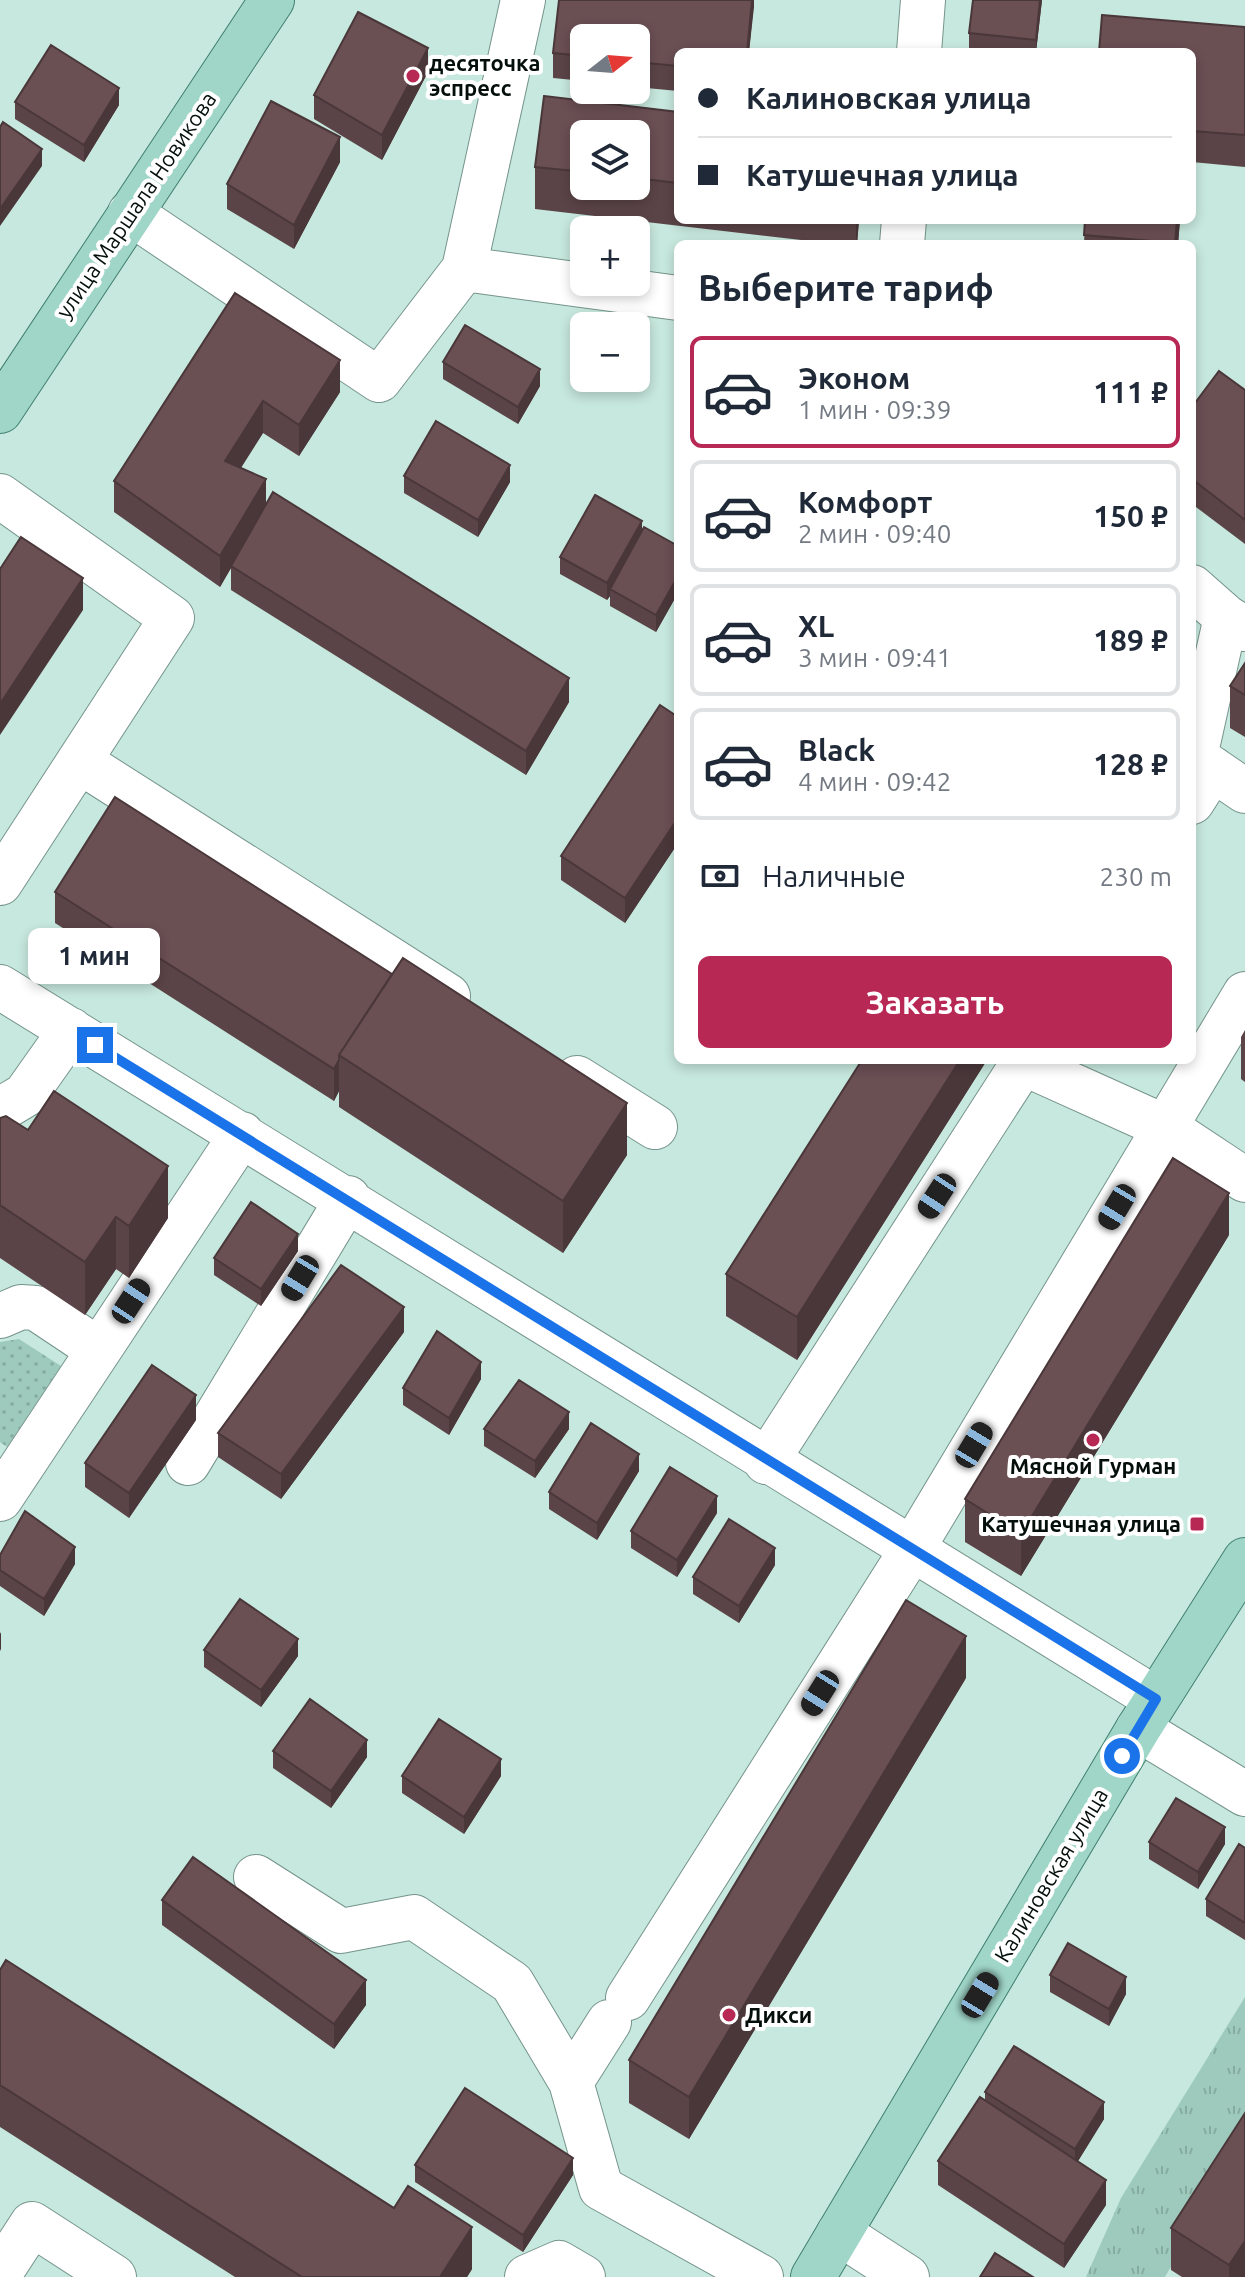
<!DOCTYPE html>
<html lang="ru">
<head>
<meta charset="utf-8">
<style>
	:root { --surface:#fff; --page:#f6f6f7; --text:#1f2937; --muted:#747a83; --line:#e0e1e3; --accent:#b82855 }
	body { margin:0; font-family:Ubuntu,sans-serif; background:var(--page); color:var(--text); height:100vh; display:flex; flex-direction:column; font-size:30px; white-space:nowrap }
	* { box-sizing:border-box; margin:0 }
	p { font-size:26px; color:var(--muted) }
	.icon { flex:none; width:44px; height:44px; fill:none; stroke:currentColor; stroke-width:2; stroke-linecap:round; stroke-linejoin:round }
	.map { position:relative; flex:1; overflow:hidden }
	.side { position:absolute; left:674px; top:240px; width:522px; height:824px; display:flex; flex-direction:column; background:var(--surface); border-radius:12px; box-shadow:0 4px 12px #0003 }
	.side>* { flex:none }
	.hud { position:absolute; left:674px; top:48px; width:522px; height:176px; border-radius:12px; box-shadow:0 4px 12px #0003; display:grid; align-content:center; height:176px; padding:0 24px; background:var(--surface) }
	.needle { width:52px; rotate:73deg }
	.fabs { position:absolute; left:570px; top:24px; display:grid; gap:16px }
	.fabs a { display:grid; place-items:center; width:80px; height:80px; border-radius:12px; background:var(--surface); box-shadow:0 4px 12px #0003; font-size:40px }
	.end { position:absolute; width:36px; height:36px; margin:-18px; border:10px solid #1a73e8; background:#fff; box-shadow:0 0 0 4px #fff }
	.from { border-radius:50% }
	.bubble { position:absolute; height:56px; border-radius:12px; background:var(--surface); box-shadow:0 4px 12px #0003; font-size:26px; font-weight:700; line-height:56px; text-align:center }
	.car { position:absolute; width:24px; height:48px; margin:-24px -12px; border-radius:10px; box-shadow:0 0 6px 2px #0007; background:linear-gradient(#222 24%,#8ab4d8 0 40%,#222 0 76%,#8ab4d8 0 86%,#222 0) }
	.hud b { display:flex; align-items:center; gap:28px; height:76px; font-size:30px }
	.hud b+b { border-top:2px solid var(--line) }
	.hud i { width:20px; height:20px; background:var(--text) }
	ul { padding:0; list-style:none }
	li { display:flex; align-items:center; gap:24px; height:112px; margin:0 16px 12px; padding:0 8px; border:4px solid var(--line); border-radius:12px }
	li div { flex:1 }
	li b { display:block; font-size:30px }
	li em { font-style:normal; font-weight:700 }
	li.active { border-color:var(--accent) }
	li>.icon { width:72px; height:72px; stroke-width:1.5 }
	h2 { padding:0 24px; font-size:36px; line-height:96px }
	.pay { display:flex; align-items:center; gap:20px; height:88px; padding:0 24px; font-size:30px }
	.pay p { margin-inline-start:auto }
	.primary-button { display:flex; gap:16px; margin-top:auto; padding:16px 24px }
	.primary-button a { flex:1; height:92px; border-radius:12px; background:var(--accent); color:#fff; font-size:32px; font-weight:700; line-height:92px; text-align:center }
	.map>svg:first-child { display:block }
	.grass { fill:url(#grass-tufts) }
	.park { fill:url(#park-dots) }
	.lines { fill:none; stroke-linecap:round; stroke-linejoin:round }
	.minor-casing { stroke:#75948b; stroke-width:46 }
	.major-casing { stroke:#407f6f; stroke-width:46 }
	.minor { stroke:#fff; stroke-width:44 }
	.major { stroke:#a0d6c8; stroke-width:44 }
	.wall { fill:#5b4447; fill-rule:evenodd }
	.shaded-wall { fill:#4a373a }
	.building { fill:#6a4f53; stroke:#4a373a; stroke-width:2 }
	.route { stroke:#1a73e8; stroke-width:10 }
	.poi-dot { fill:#b82855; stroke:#fff; stroke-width:3 }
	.labels { text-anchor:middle; stroke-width:8; stroke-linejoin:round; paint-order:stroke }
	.poi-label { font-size:22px; font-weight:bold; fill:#040f0c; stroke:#fff; text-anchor:start }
	.street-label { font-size:22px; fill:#040f0c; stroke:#fff }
</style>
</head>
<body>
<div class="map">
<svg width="1245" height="2277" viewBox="0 0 1245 2277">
	<defs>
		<pattern id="grass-tufts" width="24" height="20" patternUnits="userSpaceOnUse" patternTransform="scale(2)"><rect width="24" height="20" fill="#9dcabc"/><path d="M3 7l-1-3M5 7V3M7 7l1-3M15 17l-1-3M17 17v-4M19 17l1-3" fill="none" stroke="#86aca0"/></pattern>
		<pattern id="park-dots" width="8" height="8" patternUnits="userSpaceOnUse" patternTransform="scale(2)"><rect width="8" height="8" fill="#9dcabc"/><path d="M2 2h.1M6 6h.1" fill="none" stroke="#86aca0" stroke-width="1.8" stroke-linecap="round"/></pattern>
	</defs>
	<rect width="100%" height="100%" fill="#c7e8de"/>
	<path class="grass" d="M1245 1997V2141L1165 2277H1086L1121 2198Z"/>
	<path class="park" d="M19 1339 61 1366 7 1447 0 1442V1342Z"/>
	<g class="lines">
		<defs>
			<path id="minor" d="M523 0 464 269 678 298
				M919 52 923 0
				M130 213 379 380 464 269
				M902 244 904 220
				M0 496 172 618 0 883
				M1192 587 1226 617
				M1192 755 1195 757 1226 617 1245 629
				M1195 757 1245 791
				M79 761 448 996
				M1192 802 1213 769
				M0 987 1156 1699
				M1023 1063 1165 1127 1245 1180
				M577 1078 655 1127
				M0 1110 25 1095 71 1030
				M0 1316 21 1307 36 1308 99 1350 242 1134
				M766 1462 1025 1060
				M188 1463 348 1198
				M0 1499 99 1350
				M1138 1729 1245 1794
				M256 1877 341 1931 414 1917 512 1983 571 2082
				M628 1998 911 1551 1245 994
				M609 2022 571 2082 601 2188 761 2277
				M839 2233 907 2277
				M0 2273 32 2224 114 2277
				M527 2277 559 2263 583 2277"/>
			<path id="major" d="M0 411 272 0
				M813 2277 1138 1729 1245 1560"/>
		</defs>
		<use href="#minor" class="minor-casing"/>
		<use href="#major" class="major-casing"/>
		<use href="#minor" class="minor"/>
		<use href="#major" class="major"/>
	</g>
	<path class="wall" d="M559 0H754L749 52H678V91L636 87V38H584V81L553 78V53Z
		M1042 0 1036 52H988L969 50V33Z
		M1245 27V167L1192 162V52Z
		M428 72 382 160 314 119V95Z
		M544 96 678 112V220H859L857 244H836L535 209V167ZM584 134H636V186H584Z
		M15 102 119 105 84 162 15 119Z
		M340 162 294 249 227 209V184Z
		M1085 220H1180L1178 244H1084Z
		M235 293 340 392 299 456 263 433 241 468 266 506 569 702 526 775 231 590V568L220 587 114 512V481Z
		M443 362 540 386 518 424 443 379Z
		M1245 390V544L1192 504V407Z
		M404 476 510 482 478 537 404 493Z
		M642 531 678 546V593L656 632 610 606V596L607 600 560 574V557Z
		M1245 663V737L1230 728V686Z
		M678 717V843L625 923 561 880V856Z
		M55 892 627 1155 563 1253 339 1107V1091L334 1101 55 923Z
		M1245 1030V1082L1241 1079V1037Z
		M862 1060H987L797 1360 726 1316V1274Z
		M0 1118 168 1218 129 1278 116 1269 85 1315 0 1258Z
		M1229 1235 1021 1576 965 1542V1499Z
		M298 1251 261 1306 214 1275V1258Z
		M404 1332 281 1499 218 1457V1433Z
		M481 1379 449 1435 403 1405V1388Z
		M196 1420 129 1518 85 1487V1463Z
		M484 1429H569L535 1478 484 1446Z
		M639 1471 597 1540 549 1509V1492Z
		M717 1513 677 1577 631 1548V1531Z
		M0 1555 75 1564 44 1616 0 1586Z
		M775 1565 739 1623 693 1594V1577Z
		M204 1650 298 1656 261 1707 204 1667Z
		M966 1678 689 2139 629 2103V2060Z
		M273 1751 367 1757 331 1808 273 1768Z
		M402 1776H501L464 1834 402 1793Z
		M1149 1842 1225 1844 1198 1889 1149 1859Z
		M1245 1848V1940L1206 1916V1899Z
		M162 1900 366 2005 334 2049 162 1925Z
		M0 1970 472 2269 467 2277H235L0 2127Z
		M1050 1975 1126 1994 1109 2026 1050 1992Z
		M985 2092 1104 2119 1078 2161 1106 2205 1064 2268 938 2185V2161L985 2100Z
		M1245 2113V2277H1182L1171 2270V2228Z
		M415 2165 573 2175 523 2252 415 2182Z"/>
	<path class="shaded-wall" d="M752 0H754V7L749 52H747Z
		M1040 0H1042L1036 52V40Z
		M428 48V72L382 160V135Z
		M119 88V105L84 162V145Z
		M340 137V162L294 249V225Z
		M42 149V166L0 226V209Z
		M856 220H859L857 244H856Z
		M1177 220H1180L1178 244H1175Z
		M340 360V392L299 456V425Z
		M540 369V386L518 424V407Z
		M263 401V433L225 492V461Z
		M510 465V482L478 537V520Z
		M266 479V511L231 566V568L220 587V556Z
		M642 521V538L610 589V596L607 600V583Z
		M678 576V593L656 632V615Z
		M83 578V610L0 735V704Z
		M569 678V702L526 775V751Z
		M678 818V843L625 923V898Z
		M339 1060V1091L334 1101V1069Z
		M960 1060H987L797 1360V1317Z
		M627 1103V1155L563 1253V1201Z
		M168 1166V1218L129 1278V1226Z
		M1229 1193V1235L1021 1576V1534Z
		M116 1217V1269L85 1315V1262Z
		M298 1234V1251L261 1306V1289Z
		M404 1307V1332L281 1499V1474Z
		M481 1362V1379L449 1435V1418Z
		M196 1395V1420L129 1518V1493Z
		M569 1412V1429L535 1478V1461Z
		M639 1454V1471L597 1540V1523Z
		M717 1496V1513L677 1577V1560Z
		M75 1547V1564L44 1616V1599Z
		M775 1548V1565L739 1623V1606Z
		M1 1632V1649L0 1651V1634Z
		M966 1636V1678L689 2139V2097Z
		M298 1639V1656L261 1707V1690Z
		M367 1740V1757L331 1808V1791Z
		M501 1759V1776L464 1834V1817Z
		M1225 1827V1844L1198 1889V1872Z
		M1126 1977V1994L1109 2026V2009Z
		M366 1980V2005L334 2049V2024Z
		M1104 2102V2119L1075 2166V2149Z
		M573 2158V2175L523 2252V2235Z
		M1106 2180V2205L1064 2268V2244Z
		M472 2227V2269L467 2277H440Z
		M1245 2241V2277H1229V2265Z"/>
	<path class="building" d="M559 0H752L747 52H678V66L636 62V38H584V56L553 53Z
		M973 0H1040L1036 40 969 33Z
		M358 12 428 48 382 135 314 95Z
		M1102 15 1245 27V135L1192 131V52H1099Z
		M51 45 119 88 84 145 15 102Z
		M544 96 678 112V183L636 178V134H584V172L535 167Z
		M271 101 340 137 294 225 227 184Z
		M3 122 42 149 0 209V127Z
		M1085 220H1177L1175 243 1084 235Z
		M235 293 340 360 299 425 263 401 225 461 266 479 220 556 114 481Z
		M465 325 540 369 518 407 443 362Z
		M1219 371 1245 390V520L1192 479V407Z
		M436 421 510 465 478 520 404 476Z
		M273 492 569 678 526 751 231 566Z
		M595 495 642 521 607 583 560 557Z
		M644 527 678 546V576L656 615 610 589Z
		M21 537 83 578 0 704V569Z
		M1245 663V695L1230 686Z
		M660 705 678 717V818L625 898 561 856Z
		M115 797 392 974 339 1055V1060L334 1069 55 892Z
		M403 958 627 1103 563 1201 339 1055Z
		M862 1060H960L797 1317 726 1274Z
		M54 1091 168 1166 129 1226 116 1217 85 1262 0 1205V1118L6 1116 28 1130Z
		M1173 1158 1229 1193 1021 1534 965 1499Z
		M251 1202 298 1234 261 1289 214 1258Z
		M341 1265 404 1307 281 1474 218 1433Z
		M437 1331 481 1362 449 1418 403 1388Z
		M152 1365 196 1395 129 1493 85 1463Z
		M519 1380 569 1412 535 1461 484 1429Z
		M591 1423 639 1454 597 1523 549 1492Z
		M670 1467 717 1496 677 1560 631 1531Z
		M25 1511 75 1547 44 1599 0 1570V1555Z
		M729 1519 775 1548 739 1606 693 1577Z
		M240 1599 298 1639 261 1690 204 1650Z
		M906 1600 966 1636 689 2097 629 2060Z
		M310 1699 367 1740 331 1791 273 1751Z
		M439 1719 501 1759 464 1817 402 1776Z
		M1176 1798 1225 1827 1198 1872 1149 1842Z
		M1239 1844 1245 1848V1923L1206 1899Z
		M193 1857 366 1980 334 2024 162 1900Z
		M1068 1943 1126 1977 1109 2009 1050 1975Z
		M6 1960 394 2208 408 2186 472 2227 440 2277H302L0 2085V1970Z
		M1014 2046 1104 2102 1075 2149 985 2092Z
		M465 2088 573 2158 523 2235 415 2165Z
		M980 2097 1106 2180 1064 2244 938 2161Z
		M1245 2113V2241L1229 2265 1171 2228Z
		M995 2253 1033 2277H980Z"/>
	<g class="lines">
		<path class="route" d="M95 1045 1156 1699 1122 1756"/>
	</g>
	<g class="poi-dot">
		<circle cx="413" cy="76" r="8"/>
		<circle cx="1093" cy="1440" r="8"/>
		<rect x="1189" y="1516" width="16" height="16" rx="4"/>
		<circle cx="729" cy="2015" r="8"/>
	</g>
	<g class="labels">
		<g class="poi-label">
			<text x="429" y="71">десяточка<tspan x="429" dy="25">эспресс</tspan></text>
			<text x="1093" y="1474" text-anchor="middle">Мясной Гурман</text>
			<text x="1181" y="1532" text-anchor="end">Катушечная улица</text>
			<text x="745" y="2023">Дикси</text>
		</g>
		<g class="street-label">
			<text transform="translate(136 205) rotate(-56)" y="8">улица Маршала Новикова</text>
			<text transform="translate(1051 1875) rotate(-59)" y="8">Калиновская улица</text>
		</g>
	</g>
</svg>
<div class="fabs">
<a><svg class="needle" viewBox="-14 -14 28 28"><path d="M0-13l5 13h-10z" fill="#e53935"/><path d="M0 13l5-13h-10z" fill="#747a83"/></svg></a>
<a><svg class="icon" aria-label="layers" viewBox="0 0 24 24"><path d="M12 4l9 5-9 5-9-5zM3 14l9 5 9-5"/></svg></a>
<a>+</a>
<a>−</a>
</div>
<i class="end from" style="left:1122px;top:1756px"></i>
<i class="end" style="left:95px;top:1045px"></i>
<div class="bubble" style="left:28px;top:928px;width:132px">1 мин</div>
<i class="car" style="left:937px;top:1196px;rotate:213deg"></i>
<i class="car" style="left:1117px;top:1207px;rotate:211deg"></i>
<i class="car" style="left:300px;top:1278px;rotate:211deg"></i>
<i class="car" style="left:131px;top:1301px;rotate:33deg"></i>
<i class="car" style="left:974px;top:1445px;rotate:31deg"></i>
<i class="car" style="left:820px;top:1693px;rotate:212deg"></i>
<i class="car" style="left:980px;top:1995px;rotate:31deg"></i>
<div class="hud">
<b><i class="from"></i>Калиновская улица</b>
<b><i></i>Катушечная улица</b>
</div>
<section class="side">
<h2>Выберите тариф</h2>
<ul>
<li class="active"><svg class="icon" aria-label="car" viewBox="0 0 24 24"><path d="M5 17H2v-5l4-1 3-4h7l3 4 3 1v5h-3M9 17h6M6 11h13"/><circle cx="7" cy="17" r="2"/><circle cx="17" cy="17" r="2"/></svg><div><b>Эконом</b><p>1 мин · 09:39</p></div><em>111 ₽</em></li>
<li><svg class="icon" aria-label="car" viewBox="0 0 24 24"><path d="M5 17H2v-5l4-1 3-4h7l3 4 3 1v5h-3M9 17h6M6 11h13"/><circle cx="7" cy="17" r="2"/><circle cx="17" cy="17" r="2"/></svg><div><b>Комфорт</b><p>2 мин · 09:40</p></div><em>150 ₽</em></li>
<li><svg class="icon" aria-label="car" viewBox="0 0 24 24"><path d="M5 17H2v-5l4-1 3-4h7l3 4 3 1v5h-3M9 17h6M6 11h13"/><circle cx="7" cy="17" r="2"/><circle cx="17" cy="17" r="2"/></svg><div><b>XL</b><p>3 мин · 09:41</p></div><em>189 ₽</em></li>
<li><svg class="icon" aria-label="car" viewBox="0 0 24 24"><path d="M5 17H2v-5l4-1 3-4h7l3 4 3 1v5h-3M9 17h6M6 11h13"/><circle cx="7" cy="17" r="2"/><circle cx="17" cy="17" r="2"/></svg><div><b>Black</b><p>4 мин · 09:42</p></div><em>128 ₽</em></li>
</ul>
<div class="pay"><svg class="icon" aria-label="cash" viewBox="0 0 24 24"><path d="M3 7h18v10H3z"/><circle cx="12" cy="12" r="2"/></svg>Наличные<p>230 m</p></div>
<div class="primary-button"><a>Заказать</a></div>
</section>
</div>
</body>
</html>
